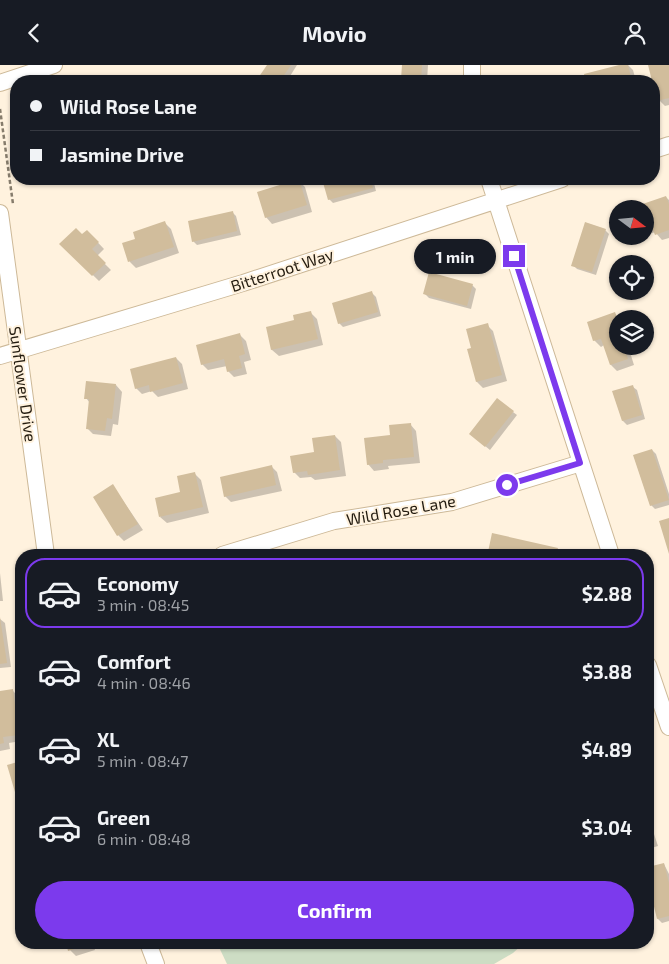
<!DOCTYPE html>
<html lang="en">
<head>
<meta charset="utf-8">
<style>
	:root { --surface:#171b24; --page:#242831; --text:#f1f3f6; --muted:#9ea1a6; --line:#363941; --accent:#7c3aed }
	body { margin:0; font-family:"Exo 2",sans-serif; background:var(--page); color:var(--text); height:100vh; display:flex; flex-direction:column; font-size:19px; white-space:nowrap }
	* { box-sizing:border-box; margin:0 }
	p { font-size:16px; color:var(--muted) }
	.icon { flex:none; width:28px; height:28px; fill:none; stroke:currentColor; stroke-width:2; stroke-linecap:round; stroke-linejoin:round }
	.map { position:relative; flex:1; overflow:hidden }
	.details { position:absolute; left:15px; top:484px; width:639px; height:400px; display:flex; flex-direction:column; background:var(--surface); border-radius:20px; box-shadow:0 1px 4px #0004 }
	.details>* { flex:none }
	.hud { position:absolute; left:10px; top:10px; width:650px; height:110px; border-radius:20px; box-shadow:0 1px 4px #0004; display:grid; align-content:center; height:110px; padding:0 20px; background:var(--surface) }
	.needle { width:32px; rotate:106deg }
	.buttons { position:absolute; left:609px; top:135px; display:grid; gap:10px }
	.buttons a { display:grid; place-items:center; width:45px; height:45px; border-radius:50%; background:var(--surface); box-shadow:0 1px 4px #0004; font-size:25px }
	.end { position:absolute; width:22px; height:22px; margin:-11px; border:6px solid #7c3aed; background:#fff; box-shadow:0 0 0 2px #fff }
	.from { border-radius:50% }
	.bubble { position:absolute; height:35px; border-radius:18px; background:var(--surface); box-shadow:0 1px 4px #0004; font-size:16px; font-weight:700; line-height:35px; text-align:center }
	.hud b { display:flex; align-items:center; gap:18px; height:48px; font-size:19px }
	.hud b+b { border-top:1px solid var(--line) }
	.hud i { width:12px; height:12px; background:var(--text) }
	ul { padding:9px 0 0; list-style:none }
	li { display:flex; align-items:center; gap:15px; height:70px; margin:0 10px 8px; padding:0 10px; border:2px solid transparent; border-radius:20px }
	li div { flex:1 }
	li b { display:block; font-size:19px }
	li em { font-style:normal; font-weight:700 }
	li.current { border-color:var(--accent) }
	li>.icon { width:45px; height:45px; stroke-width:1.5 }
	.cta { display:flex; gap:10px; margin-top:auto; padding:10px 20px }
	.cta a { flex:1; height:58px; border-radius:30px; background:var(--accent); color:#fff; font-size:20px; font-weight:700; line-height:58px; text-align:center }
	header { display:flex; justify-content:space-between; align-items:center; height:65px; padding:0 20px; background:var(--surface); font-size:22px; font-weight:700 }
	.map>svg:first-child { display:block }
	.pitch { fill:#cdddc4 }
	.shadow { fill:#0003 }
	.building { fill:#d1bd9c }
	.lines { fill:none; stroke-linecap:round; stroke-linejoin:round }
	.minor-casing { stroke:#cdb998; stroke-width:18 }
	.path { stroke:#867c6c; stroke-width:2.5; stroke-dasharray:4 2.5; stroke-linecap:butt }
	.minor { stroke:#fff; stroke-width:16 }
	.route { stroke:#7c3aed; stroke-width:6 }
	.labels { text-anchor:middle; stroke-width:4; stroke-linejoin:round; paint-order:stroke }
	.street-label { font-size:16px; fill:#231b0f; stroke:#fff2de }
</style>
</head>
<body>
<header><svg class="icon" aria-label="back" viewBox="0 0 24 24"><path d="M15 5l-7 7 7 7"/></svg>Movio<svg class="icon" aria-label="person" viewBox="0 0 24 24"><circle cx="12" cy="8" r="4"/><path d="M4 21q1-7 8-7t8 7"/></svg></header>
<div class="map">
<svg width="669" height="899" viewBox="0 0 669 899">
	<rect width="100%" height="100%" fill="#fff2de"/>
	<path class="pitch" d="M217 878H524L513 888 494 899H227Z"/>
	<path class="shadow" d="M268 0H297L287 16H258Z
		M403 0H428L427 16H405L402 14Z
		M623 0H628L633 5 636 16H587L585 10Z
		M649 0H669V40L665 41 659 35Z
		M68 114H82V116Z
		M328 114H373L376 126 333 138 329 134 324 115Z
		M299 116 305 122 312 147 272 159 266 152Z
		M666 132 669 135V173L662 175 655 167 645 171V144H634Z
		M232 147 236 151 241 170 197 180 193 176Z
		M165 158 171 164 179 188 136 203 130 197 124 179 137 174Z
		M605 165 609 169 596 210 577 204 573 200Z
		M87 166 104 184 97 191 111 205 99 216 61 179 82 171Z
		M472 220 476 224 471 244 429 233 425 229Z
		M372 228 376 232 381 251 343 262 339 258Z
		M310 247 317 254 323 280 279 291 272 285 267 263 296 256Z
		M615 249 620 254H618V281H628L634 300 617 306 611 300 604 280 601 282 594 275Z
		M487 260 493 266 507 316 483 323 477 317 469 285 473 284Z
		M240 270 246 276 251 295 244 297 247 309 234 312 228 306 227 301 208 305 202 299Z
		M176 293 182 299 188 324 158 332 152 326 142 329 136 323Z
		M116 320 122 327 118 360 113 359 111 371 93 369 87 363 90 338 86 333Z
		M633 322 637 325 645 354 627 360 623 356 614 327Z
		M513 347 517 350 490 385 474 372Z
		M410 359 416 366 420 398 388 401 389 404 374 406 368 399 391 371Z
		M335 371 341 377 346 411 315 415 311 412 300 413 294 407Z
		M652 385 656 389 669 429V440L655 444 651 440Z
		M271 401 277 407 282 426 231 437 225 431Z
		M195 409 201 415 209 448 167 458 160 452 182 428Z
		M113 421 143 465 124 476 118 470Z
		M557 484 563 490H493L490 487Z
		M0 508 3 536H0Z
		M0 554 5 558 11 602 0 603Z
		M13 626 19 632 21 676 9 678 10 684 0 686V627Z
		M648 751 658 781 648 784Z
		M664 799 669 809V856L662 858 658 854 648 803Z
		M67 878H93L95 885 76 891 70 885Z"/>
	<path class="building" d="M267 0H291L280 16H256Z
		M402 0H422L421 16 401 14Z
		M619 0H628L632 16H586L584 9Z
		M648 0H669V33L657 36Z
		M299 114 307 140 265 153 257 127Z
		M322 114H371L373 123 328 135Z
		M666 131 669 139V165L655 170 651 160 645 162V144L631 143Z
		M233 146 237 166 192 177 188 156Z
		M165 156 174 182 128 197 122 178 135 174 133 167Z
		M585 157 606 164 592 207 571 201Z
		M76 163 82 169 87 165 99 177 92 184 106 198 92 211 59 179Z
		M429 207 473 219 467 241 423 229Z
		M372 226 378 247 338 259 332 238Z
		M311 246 318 274 271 285 266 262 294 255 293 250Z
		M615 247 618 255V281H624L628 294 610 300 601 274 593 276 587 257Z
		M488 258 502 310 476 317 467 284 471 283 466 264Z
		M240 268 245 289 239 291 242 303 227 307 224 294 201 300 196 280Z
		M176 292 183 318 150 327 149 320 135 324 130 304Z
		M86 316 116 319 112 354 107 353 105 366 86 364 89 334H84Z
		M633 320 642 350 622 356 612 326Z
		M497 333 514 346 485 382 469 369Z
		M411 358 414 392 383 395V398L367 400 364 373 390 370 389 360Z
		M335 370 340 405 308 410 307 406 293 408 290 391 314 387 312 373Z
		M652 384 669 435 650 441 633 390Z
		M272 400 276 420 224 432 220 412Z
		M195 407 203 442 159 452 155 433 180 427 177 411Z
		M113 419 138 459 117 471 93 432Z
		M669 453V489L659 456Z
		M492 468 558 483 556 490H501L488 487Z
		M0 552 7 598 0 599Z
		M13 624 19 670 3 672 4 678 0 679V626Z
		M21 696V743L20 744 7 700Z
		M648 757 654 777 648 779Z
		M664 798 669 818V851L657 854 648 817V802Z
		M66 878H93L68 886Z"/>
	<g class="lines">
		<defs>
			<path id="minor" d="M472 0V16
				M0 18 54 0
				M654 85 669 80
				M489 114 611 490
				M0 148 46 490
				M0 291 243 218 562 114
				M222 490 334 456 452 437 581 398
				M648 600 669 662
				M148 878 156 899"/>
		</defs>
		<use href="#minor" class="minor-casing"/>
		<path class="path" d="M0 44 13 139"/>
		<use href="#minor" class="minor"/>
	</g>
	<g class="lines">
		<path class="route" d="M507 420 580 398 514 191"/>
	</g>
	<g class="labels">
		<g class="street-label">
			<text transform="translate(282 205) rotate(-18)" y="6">Bitterroot Way</text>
			<text transform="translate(23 319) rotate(82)" y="6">Sunflower Drive</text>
			<text transform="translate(401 445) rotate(-10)" y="6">Wild Rose Lane</text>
		</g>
	</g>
</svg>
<div class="buttons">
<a><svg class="needle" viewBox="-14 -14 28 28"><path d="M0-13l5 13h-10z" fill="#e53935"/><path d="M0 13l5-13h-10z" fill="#9ea1a6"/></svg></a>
<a><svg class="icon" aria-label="locate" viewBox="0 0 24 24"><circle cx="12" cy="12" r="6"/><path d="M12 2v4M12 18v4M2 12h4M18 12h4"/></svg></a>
<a><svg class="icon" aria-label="layers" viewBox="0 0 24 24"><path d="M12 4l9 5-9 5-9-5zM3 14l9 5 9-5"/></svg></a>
</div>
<i class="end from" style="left:507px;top:420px"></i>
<i class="end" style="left:514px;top:191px"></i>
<div class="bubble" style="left:414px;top:174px;width:82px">1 min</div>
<div class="hud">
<b><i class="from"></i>Wild Rose Lane</b>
<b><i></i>Jasmine Drive</b>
</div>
<section class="details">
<ul>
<li class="current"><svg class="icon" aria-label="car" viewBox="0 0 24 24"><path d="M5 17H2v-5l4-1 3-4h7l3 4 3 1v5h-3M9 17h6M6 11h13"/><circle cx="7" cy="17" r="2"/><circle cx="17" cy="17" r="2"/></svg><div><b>Economy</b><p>3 min · 08:45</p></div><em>$2.88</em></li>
<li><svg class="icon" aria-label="car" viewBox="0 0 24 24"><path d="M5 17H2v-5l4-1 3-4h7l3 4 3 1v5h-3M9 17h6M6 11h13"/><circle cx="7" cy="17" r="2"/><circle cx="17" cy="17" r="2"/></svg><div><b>Comfort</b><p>4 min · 08:46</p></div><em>$3.88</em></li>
<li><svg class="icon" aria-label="car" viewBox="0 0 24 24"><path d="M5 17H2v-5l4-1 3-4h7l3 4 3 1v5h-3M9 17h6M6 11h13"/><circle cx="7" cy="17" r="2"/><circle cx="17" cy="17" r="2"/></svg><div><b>XL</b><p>5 min · 08:47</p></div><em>$4.89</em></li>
<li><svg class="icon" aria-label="car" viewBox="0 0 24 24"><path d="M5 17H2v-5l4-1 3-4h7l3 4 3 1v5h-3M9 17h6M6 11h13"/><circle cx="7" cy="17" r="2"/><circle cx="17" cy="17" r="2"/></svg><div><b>Green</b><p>6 min · 08:48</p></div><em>$3.04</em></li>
</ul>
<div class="cta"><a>Confirm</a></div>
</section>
</div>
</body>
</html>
